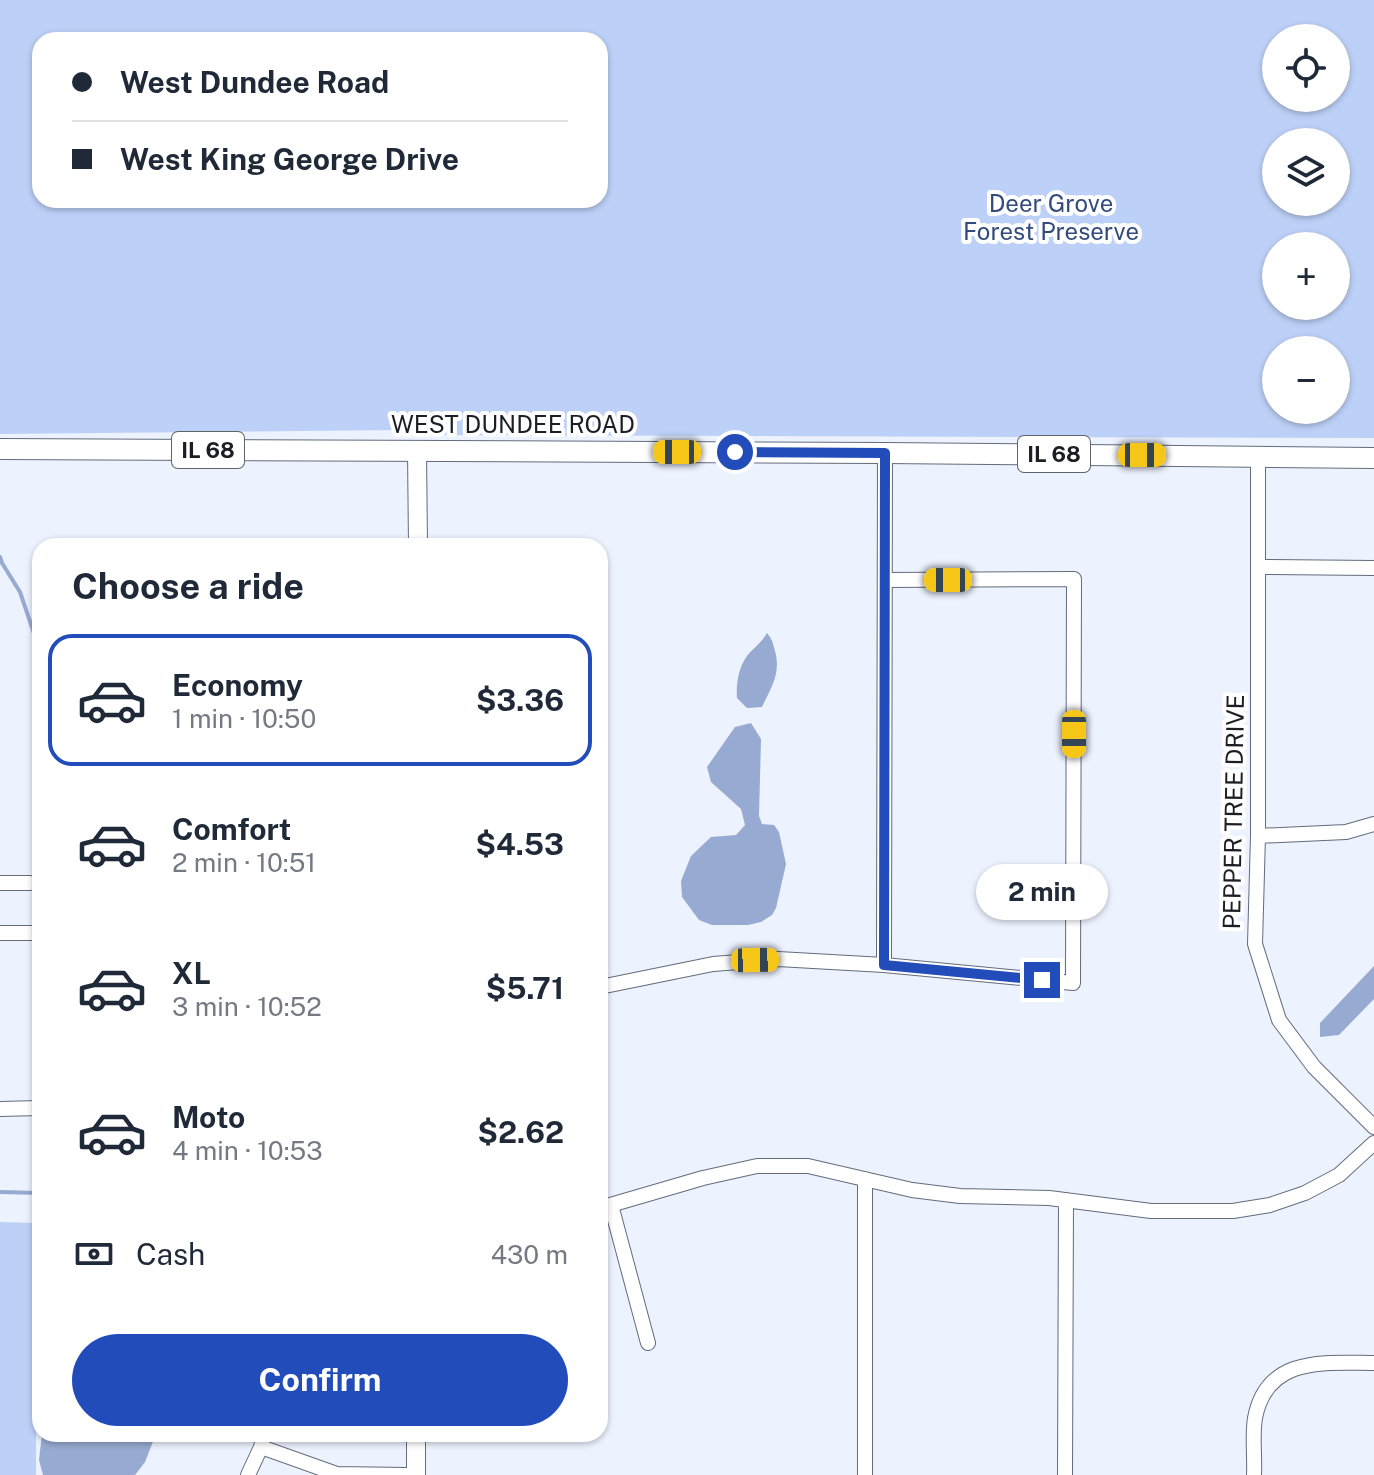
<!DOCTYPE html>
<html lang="en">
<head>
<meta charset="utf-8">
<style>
	:root { --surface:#fff; --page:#f6f6f7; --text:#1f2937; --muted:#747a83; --line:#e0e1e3; --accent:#214cba }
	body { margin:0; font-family:"Public Sans",sans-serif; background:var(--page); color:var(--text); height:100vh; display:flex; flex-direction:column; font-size:30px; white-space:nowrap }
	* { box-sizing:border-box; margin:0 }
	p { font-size:26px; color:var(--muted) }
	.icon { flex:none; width:44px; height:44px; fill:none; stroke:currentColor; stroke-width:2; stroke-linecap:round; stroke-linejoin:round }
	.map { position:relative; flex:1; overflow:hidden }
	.drawer { position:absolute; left:32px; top:538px; width:576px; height:904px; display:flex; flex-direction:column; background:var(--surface); border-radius:24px; box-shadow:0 2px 6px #0004 }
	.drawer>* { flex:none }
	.banner { position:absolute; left:32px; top:32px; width:576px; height:176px; border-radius:24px; box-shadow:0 2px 6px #0004; display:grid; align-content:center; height:176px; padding:0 40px; background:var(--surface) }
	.tools { position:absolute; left:1262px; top:24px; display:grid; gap:16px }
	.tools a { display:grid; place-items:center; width:88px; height:88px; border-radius:50%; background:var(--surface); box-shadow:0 2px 6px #0004; font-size:40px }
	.end { position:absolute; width:36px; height:36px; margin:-18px; border:10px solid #214cba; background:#fff; box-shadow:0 0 0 4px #fff }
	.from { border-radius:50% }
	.bubble { position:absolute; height:56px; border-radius:28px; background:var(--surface); box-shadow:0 2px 6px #0004; font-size:26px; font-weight:700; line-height:56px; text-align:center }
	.car { position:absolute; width:24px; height:48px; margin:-24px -12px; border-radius:10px; box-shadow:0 0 6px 2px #0007; background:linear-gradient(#f5c518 24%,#345 0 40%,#f5c518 0 76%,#345 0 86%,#f5c518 0) }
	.banner b { display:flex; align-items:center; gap:28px; height:76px; font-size:30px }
	.banner b+b { border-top:2px solid var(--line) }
	.banner i { width:20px; height:20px; background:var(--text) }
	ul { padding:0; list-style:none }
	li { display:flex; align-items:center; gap:24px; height:132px; margin:0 16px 12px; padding:0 24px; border:4px solid transparent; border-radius:24px }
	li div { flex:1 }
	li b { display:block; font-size:30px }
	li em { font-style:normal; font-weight:700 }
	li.on { border-color:var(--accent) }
	li>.icon { width:72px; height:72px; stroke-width:1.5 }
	h2 { padding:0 40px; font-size:36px; line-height:96px }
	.pay { display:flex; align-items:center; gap:20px; height:88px; padding:0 40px; font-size:30px }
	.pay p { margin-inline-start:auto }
	.action { display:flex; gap:16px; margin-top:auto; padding:16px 40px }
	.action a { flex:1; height:92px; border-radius:48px; background:var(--accent); color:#fff; font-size:32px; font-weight:700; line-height:92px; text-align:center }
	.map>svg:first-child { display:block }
	.green { fill:#bdd1f8; fill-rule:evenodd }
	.water { fill:#97aad1 }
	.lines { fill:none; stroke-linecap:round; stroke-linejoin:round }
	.stream { stroke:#97aad1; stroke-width:4 }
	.street-casing { stroke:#636b7c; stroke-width:16 }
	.secondary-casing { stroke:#636b7c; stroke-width:20 }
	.primary-casing { stroke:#636b7c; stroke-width:22 }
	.street { stroke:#fff; stroke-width:14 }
	.secondary { stroke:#fff; stroke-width:18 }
	.primary { stroke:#fff; stroke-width:20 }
	.route { stroke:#214cba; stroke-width:10 }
	.labels { text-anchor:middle; stroke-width:8; stroke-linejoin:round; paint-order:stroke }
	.shield { fill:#fff; stroke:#5f6266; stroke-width:2 }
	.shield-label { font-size:22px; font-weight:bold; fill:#1b1f25 }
	.park-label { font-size:24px; fill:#324a7c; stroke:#fff }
	.street-label { font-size:24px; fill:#1b1f25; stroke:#fff }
</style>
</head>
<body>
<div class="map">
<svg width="1374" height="1475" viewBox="0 0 1374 1475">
	<rect width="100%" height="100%" fill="#ecf2fe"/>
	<path class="green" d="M0 0H1374V438L411 435 401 430 0 434ZM1276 38H1336V98H1276ZM40 40H600V200H40ZM1276 142H1336V202H1276ZM1276 246H1336V306H1276ZM1276 350H1336V410H1276Z
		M0 1222 37 1223 36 1475H0Z"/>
	<path class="water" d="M767 633C772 639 773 643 775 651 781 673 772 686 762 707L747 708 737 698C736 686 738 670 745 659 751 649 761 644 767 633Z
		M751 723 761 739 759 816 762 824 774 825 779 832 786 864 776 908 772 915 761 922 748 925H712L699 920 682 897 681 881 691 856 711 837 736 835 745 825 741 809 711 782 707 767 735 727Z
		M1374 966V999L1339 1035 1320 1037V1023Z
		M42 1434H156L145 1462 135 1475H43L39 1460Z"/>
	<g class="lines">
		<path class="stream" d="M0 557 2 563 20 592 40 651
			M0 1192 40 1193"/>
		<defs>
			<path id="street" d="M1258 456V836L1255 944 1279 1020 1314 1067 1374 1127
				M1258 567 1374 568
				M1258 836 1346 832 1374 824
				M0 883H30
				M0 933H40
				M884 965 885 453
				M600 987 713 964 778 959 884 965 1073 983 1074 579 885 580
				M0 1109 40 1108
				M611 1205 648 1343
				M600 1208 703 1178 757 1166H808L912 1190 960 1196 1049 1198 1151 1211H1233L1270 1205 1305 1193 1339 1175 1374 1143
				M261 1447 337 1474 406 1475
				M248 1475 261 1447 264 1434
				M865 1475V1179
				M1065 1475 1066 1200
				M1254 1475C1255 1457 1252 1436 1255 1418 1267 1355 1326 1363 1374 1363"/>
			<path id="secondary" d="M417 451 418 546
				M416 1475V1434"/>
			<path id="primary" d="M0 449 885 453 1374 458"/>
		</defs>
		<use href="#street" class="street-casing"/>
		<use href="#secondary" class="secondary-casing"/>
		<use href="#primary" class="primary-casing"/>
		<use href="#street" class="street"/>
		<use href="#secondary" class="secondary"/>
		<use href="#primary" class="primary"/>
	</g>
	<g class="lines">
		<path class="route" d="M735 452 885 453 884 965 1042 980"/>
	</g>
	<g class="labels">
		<g class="shield">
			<rect x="172" y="432" width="72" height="36" rx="6"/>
			<rect x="1018" y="436" width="72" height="36" rx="6"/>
		</g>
		<g class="shield-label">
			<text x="208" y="458">IL 68</text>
			<text x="1054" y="462">IL 68</text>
		</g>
		<g class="park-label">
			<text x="1051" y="212">Deer Grove<tspan x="1051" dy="28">Forest Preserve</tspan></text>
		</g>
		<g class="street-label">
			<text x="513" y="433">WEST DUNDEE ROAD</text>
			<text transform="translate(1234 812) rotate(-89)" y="8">PEPPER TREE DRIVE</text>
		</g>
	</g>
</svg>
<div class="tools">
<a><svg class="icon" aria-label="locate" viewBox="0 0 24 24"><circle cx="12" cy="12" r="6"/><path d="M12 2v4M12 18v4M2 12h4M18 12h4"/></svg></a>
<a><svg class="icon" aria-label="layers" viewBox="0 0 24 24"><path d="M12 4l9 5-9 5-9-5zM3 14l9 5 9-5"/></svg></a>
<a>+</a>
<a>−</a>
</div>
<i class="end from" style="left:735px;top:452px"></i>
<i class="end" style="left:1042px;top:980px"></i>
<div class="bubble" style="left:976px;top:864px;width:132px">2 min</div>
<i class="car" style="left:677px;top:452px;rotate:270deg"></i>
<i class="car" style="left:1142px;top:455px;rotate:90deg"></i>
<i class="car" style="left:948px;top:580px;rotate:270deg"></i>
<i class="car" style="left:1074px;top:734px;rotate:180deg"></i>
<i class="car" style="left:755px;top:960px;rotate:89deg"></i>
<div class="banner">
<b><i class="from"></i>West Dundee Road</b>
<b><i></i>West King George Drive</b>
</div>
<section class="drawer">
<h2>Choose a ride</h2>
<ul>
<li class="on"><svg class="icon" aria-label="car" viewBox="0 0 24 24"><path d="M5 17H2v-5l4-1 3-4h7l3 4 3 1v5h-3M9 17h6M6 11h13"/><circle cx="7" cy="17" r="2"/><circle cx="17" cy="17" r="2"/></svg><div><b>Economy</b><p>1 min · 10:50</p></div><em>$3.36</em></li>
<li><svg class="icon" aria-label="car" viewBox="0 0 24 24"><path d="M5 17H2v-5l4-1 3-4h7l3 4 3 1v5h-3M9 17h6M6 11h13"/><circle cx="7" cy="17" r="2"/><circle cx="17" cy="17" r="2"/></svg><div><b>Comfort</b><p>2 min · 10:51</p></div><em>$4.53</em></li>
<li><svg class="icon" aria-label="car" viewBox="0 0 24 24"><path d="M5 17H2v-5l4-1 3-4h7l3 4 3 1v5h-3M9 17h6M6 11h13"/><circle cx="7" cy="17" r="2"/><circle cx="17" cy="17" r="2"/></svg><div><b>XL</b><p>3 min · 10:52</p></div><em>$5.71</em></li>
<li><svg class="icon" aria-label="car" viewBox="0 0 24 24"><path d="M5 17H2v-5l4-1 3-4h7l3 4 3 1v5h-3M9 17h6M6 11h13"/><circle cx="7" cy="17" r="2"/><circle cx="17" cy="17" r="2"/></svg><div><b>Moto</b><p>4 min · 10:53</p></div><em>$2.62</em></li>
</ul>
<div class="pay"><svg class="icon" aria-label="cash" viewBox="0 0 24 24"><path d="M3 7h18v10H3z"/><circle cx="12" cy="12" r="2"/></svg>Cash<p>430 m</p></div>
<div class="action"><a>Confirm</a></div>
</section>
</div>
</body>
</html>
